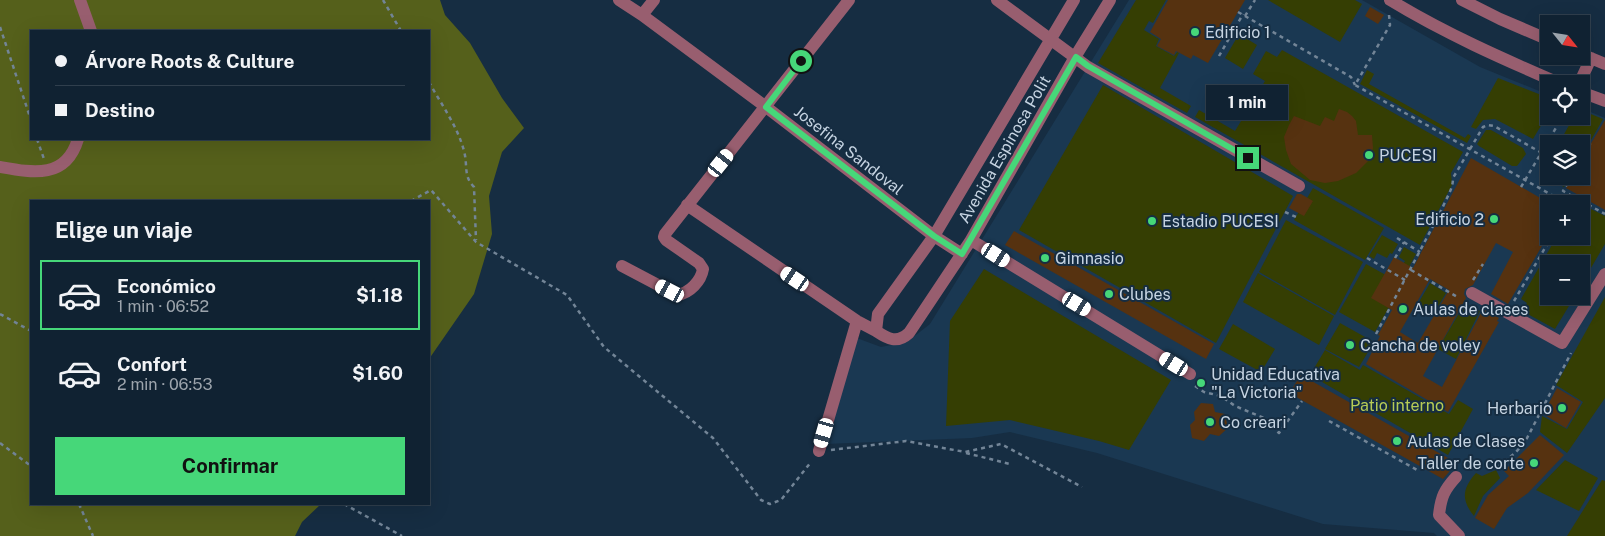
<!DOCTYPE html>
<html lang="es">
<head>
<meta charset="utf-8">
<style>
	:root { --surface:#102232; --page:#1e2f3e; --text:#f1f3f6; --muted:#9ca4ac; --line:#303f4d; --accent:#46d779 }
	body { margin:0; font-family:"Public Sans",sans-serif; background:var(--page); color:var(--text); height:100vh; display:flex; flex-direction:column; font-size:19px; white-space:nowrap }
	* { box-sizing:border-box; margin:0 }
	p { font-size:16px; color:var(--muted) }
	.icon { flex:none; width:28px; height:28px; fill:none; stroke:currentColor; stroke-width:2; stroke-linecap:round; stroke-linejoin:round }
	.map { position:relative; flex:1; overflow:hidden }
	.side { position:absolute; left:30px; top:200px; width:400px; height:305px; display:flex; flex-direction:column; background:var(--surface); border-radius:0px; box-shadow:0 5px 20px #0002,0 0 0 1px var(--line) }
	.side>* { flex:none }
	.hud { position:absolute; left:30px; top:30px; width:400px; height:110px; border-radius:0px; box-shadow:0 5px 20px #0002,0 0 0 1px var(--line); display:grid; align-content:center; height:110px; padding:0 25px; background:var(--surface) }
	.needle { width:32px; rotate:120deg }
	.controls { position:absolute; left:1540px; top:15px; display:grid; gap:10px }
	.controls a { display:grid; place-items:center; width:50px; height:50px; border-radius:0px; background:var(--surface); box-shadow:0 5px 20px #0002,0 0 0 1px var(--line); font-size:25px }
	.end { position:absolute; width:22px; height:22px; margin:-11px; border:6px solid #46d779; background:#111; box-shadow:0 0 0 2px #111 }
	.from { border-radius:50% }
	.bubble { position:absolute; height:35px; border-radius:0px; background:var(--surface); box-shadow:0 5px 20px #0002,0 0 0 1px var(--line); font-size:16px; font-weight:700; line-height:35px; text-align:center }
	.car { position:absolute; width:15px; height:30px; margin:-15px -8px; border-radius:6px; box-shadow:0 0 4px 1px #0007; background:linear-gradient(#fff 24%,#345 0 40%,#fff 0 76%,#345 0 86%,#fff 0) }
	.hud b { display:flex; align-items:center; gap:18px; height:48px; font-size:19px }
	.hud b+b { border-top:1px solid var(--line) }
	.hud i { width:12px; height:12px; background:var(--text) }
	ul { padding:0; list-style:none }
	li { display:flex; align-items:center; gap:15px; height:70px; margin:0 10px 8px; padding:0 15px; border:2px solid transparent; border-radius:0px }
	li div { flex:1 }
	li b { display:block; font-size:19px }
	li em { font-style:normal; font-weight:700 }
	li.current { border-color:var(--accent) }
	li>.icon { width:45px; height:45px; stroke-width:1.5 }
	h2 { padding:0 25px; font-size:22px; line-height:60px }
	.cta { display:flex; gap:10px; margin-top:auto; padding:10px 25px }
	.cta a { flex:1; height:58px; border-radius:0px; background:var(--accent); color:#111; font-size:20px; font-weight:700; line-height:58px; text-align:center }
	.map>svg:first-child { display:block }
	.built { fill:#1a3852; fill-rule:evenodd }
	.green { fill:#353e03 }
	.forest { fill:#55601b; fill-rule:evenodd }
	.building { fill:#563210; fill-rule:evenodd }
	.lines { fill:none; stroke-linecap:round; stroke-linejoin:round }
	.path { stroke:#738597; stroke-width:2.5; stroke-dasharray:4 4; stroke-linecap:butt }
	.minor { stroke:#985e6f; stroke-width:12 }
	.route { stroke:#46d779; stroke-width:6 }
	.poi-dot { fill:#46d779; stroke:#162d42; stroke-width:2 }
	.labels { text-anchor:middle; stroke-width:4; stroke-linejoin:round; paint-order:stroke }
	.poi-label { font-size:16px; fill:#c6d4e2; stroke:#162d42; text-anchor:start }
	.street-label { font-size:16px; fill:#c6d4e2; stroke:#162d42 }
	.park-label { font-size:16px; fill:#b7cc55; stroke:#162d42 }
</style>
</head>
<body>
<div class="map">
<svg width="1605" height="536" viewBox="0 0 1605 536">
	<rect width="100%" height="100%" fill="#162d42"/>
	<path class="built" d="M1129 0H1362L1480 67 1549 95V116H1581V108L1605 118V536H1437L1434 533 1323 524 1097 453 1010 432 972 438 825 444 854 337 881 347 907 342 930 324ZM1549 144H1581V176H1549ZM1549 204H1581V236H1549ZM1549 264H1581V296H1549Z"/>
	<path class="green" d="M1136 0H1166L1153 23 1149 21 1144 30 1159 39 1156 46 1174 56 1177 52 1179 53 1160 88 1191 106 1187 113 1098 63Z
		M1268 0H1355L1362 4 1340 42Z
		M1239 34 1257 45 1243 69 1225 58Z
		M1282 50 1463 152 1451 173 1452 185 1420 245 1195 117 1199 110 1235 131 1265 81 1253 74 1266 51 1277 57Z
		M1367 70 1374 74 1369 84 1465 138 1468 134 1471 136 1467 143 1360 84Z
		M1498 78 1549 98V112L1533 139 1495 119 1483 120 1476 129 1471 127Z
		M1103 85 1293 196 1216 343 1019 230Z
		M1581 110 1603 119 1590 142 1579 136 1575 144 1562 138 1574 116H1581Z
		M1486 130H1491L1523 148 1526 154 1517 166H1512L1479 146 1477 144Z
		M1548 162 1549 176H1571L1564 187 1541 174Z
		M1313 188 1384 228 1365 260 1294 220Z
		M1581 204 1605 216V244L1581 285V264H1549V296H1575L1555 329 1522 311 1527 303 1521 299 1557 236H1581Z
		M1286 220 1363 262 1335 315 1259 272Z
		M1382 235 1398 244 1392 254 1390 253 1387 258 1377 253 1374 259 1369 256Z
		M1404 247 1416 254 1404 276 1398 273 1405 261 1399 257Z
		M1366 264 1402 284 1375 332 1339 312Z
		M984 269 1171 380 1129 450 1099 441 1010 420 946 426 950 321Z
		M1258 273 1334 316 1319 345 1243 302Z
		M1430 283 1446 293 1432 317 1416 307Z
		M1605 297V398L1567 453 1540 432 1542 416 1567 429 1583 402 1556 385Z
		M1465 303 1480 311 1456 359 1438 349Z
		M1340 323 1374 342 1359 367 1325 349Z
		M1233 324 1275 349 1261 372 1219 349Z
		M1325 350 1360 370 1363 365 1449 414 1458 400 1473 409 1448 455 1310 375Z
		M1565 460 1598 478 1579 511 1536 490Z
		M1496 470 1500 478 1483 496 1474 516C1461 500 1462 489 1476 473L1482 476Z
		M1602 480 1605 481V536H1567Z"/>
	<path class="forest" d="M0 0H440L445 15 470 43 502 98 524 128 502 152 489 196 492 234 474 294 429 359V201H31V504H321L302 522 295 536H0ZM31 31H429V139H31Z"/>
	<path class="building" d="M1168 0H1245L1208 63 1193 55 1191 59 1176 51 1174 55 1157 46 1161 39 1150 32Z
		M1370 7 1384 15 1378 24 1365 16Z
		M1339 109 1347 112 1352 116 1356 121 1358 135H1372L1373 148 1370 159 1356 173 1338 181 1325 183 1310 180 1291 164 1286 150 1284 137 1289 125 1294 116 1320 126 1325 117 1334 121Z
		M1605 120V210L1566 188 1574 176H1581V141L1590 145Z
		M1471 158 1549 203V234L1508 304 1491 294 1513 252 1496 243 1473 285 1465 289 1464 294 1466 298 1423 376 1442 387 1483 309 1499 318 1497 321 1499 322 1448 412 1366 364 1380 336 1378 335 1392 310 1371 298 1394 257 1413 268ZM1430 279 1449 290 1418 343 1400 332Z
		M1297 194H1301L1313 201 1304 216 1289 208Z
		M1014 231 1214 344 1206 359 1005 245Z
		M1301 375 1455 462 1449 472 1443 479 1289 393Z
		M1557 388 1581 402 1566 428 1543 414Z
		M1201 403 1213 404 1215 412 1225 414 1228 428 1219 436 1210 434 1204 441 1192 438 1190 425 1195 420 1194 412Z
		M1540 435 1564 455 1528 493 1507 508 1494 529 1475 518 1488 495 1509 476 1504 471Z"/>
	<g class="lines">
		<path class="path" d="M383 0 401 31
			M1238 12 1351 77 1355 85
			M1389 15 1390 25 1355 85 1568 204
			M1245 16 1255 0
			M0 27 31 120
			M1219 56 1243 14
			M429 82C441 104 458 127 464 151 468 165 463 176 474 187L476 240
			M1552 136 1565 144
			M37 139 44 159
			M1577 144 1580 139 1590 144 1589 145
			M1572 176 1563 191 1574 197
			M1521 187 1563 116
			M411 201 431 190 476 242 567 295 604 347 713 438 761 500 770 504 781 500 811 462
			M1570 204 1574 197 1605 214
			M1285 212 1296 217
			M1397 238 1420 252
			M1367 258 1405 280
			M1395 258 1404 242
			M1411 270 1459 298
			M1473 280 1483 264
			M1514 301 1552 236
			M0 314 31 331
			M1376 334 1442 209C1446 198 1453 190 1453 178L1483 127 1488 125 1494 126 1549 157
			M1195 386 1204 392 1221 396 1235 406 1264 418 1279 433 1302 401
			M1329 421 1419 471
			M0 443 31 466
			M831 450 906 441 965 452 1001 444 1082 487
			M966 453 1010 464
			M1498 467 1515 453 1525 442 1571 353
			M79 504 93 536
			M344 504 402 536"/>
		<path class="minor" d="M80 0 91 31
			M619 0 642 15 766 107 934 236 962 254
			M997 0 1088 67 1299 186
			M1074 0 934 236 878 314 876 331C888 339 897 344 909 333L971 240 1075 57 1110 0
			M1390 0C1444 33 1503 59 1561 84
			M1462 0 1500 19 1549 40
			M642 15 654 0
			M1581 54 1605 64
			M1579 84 1591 58
			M1581 92 1605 101
			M0 167C34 173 66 179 78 139
			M687 205 857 321 876 331
			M971 240 1190 374
			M622 266 677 295C690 293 701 281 703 269L699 263 666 240 664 237 665 234 849 0
			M1472 293 1562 343 1605 274
			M819 451 857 321
			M1456 477C1444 490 1441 497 1439 515L1459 536"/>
	</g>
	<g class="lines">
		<path class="route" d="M801 61 766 107 934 236 962 254 1076 57 1088 66 1248 158"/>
	</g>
	<g class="poi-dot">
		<circle cx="1195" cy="32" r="5"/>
		<circle cx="1369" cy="155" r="5"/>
		<circle cx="1494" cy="219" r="5"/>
		<circle cx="1152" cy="221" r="5"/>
		<circle cx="1045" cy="258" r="5"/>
		<circle cx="1109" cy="294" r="5"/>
		<circle cx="1403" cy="309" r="5"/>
		<circle cx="1350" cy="345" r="5"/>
		<circle cx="1201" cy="383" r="5"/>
		<circle cx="1562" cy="408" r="5"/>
		<circle cx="1210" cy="422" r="5"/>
		<circle cx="1397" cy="441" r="5"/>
		<circle cx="1534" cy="463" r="5"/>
	</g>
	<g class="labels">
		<g class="poi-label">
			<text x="1205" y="38">Edificio 1</text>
			<text x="1379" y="161">PUCESI</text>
			<text x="1484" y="225" text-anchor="end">Edificio 2</text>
			<text x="1162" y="227">Estadio PUCESI</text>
			<text x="1055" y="264">Gimnasio</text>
			<text x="1119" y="300">Clubes</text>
			<text x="1413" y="315">Aulas de clases</text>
			<text x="1360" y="351">Cancha de voley</text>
			<text x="1211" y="380">Unidad Educativa<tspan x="1211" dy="18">"La Victoria"</tspan></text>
			<text x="1552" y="414" text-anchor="end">Herbario</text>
			<text x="1220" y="428">Co creari</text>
			<text x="1407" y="447">Aulas de Clases</text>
			<text x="1524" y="469" text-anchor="end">Taller de corte</text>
		</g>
		<g class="street-label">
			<text transform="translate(1004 149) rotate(-60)" y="6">Avenida Espinosa Polit</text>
			<text transform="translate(849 150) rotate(38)" y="6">Josefina Sandoval</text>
		</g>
		<g class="park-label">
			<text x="1397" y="411">Patio interno</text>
		</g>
	</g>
</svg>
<div class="controls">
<a><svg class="needle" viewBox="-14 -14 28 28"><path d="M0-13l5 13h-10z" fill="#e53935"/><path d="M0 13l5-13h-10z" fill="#9ca4ac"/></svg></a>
<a><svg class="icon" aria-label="locate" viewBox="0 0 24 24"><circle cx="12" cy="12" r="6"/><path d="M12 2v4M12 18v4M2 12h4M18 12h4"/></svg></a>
<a><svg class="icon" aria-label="layers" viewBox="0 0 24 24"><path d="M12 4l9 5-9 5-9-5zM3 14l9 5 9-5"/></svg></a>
<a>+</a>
<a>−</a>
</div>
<i class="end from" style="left:801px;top:61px"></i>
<i class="end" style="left:1248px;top:158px"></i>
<div class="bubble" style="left:1206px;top:85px;width:82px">1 min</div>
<i class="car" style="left:721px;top:163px;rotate:39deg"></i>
<i class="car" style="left:996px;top:255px;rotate:122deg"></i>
<i class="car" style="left:795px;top:279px;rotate:304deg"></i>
<i class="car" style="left:670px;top:291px;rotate:298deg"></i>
<i class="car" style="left:1077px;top:304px;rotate:121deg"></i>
<i class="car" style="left:1174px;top:364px;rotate:301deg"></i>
<i class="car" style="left:824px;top:433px;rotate:196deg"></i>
<div class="hud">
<b><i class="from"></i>Árvore Roots &amp; Culture</b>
<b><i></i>Destino</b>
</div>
<section class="side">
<h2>Elige un viaje</h2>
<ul>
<li class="current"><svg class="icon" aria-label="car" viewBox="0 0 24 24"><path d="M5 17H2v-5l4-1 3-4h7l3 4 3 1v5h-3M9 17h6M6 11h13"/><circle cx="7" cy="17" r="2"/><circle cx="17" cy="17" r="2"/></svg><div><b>Económico</b><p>1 min · 06:52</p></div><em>$1.18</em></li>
<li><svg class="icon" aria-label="car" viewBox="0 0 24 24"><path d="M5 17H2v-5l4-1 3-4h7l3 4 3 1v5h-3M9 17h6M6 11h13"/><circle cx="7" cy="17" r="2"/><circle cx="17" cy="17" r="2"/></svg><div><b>Confort</b><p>2 min · 06:53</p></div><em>$1.60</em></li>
</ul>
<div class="cta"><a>Confirmar</a></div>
</section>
</div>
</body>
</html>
